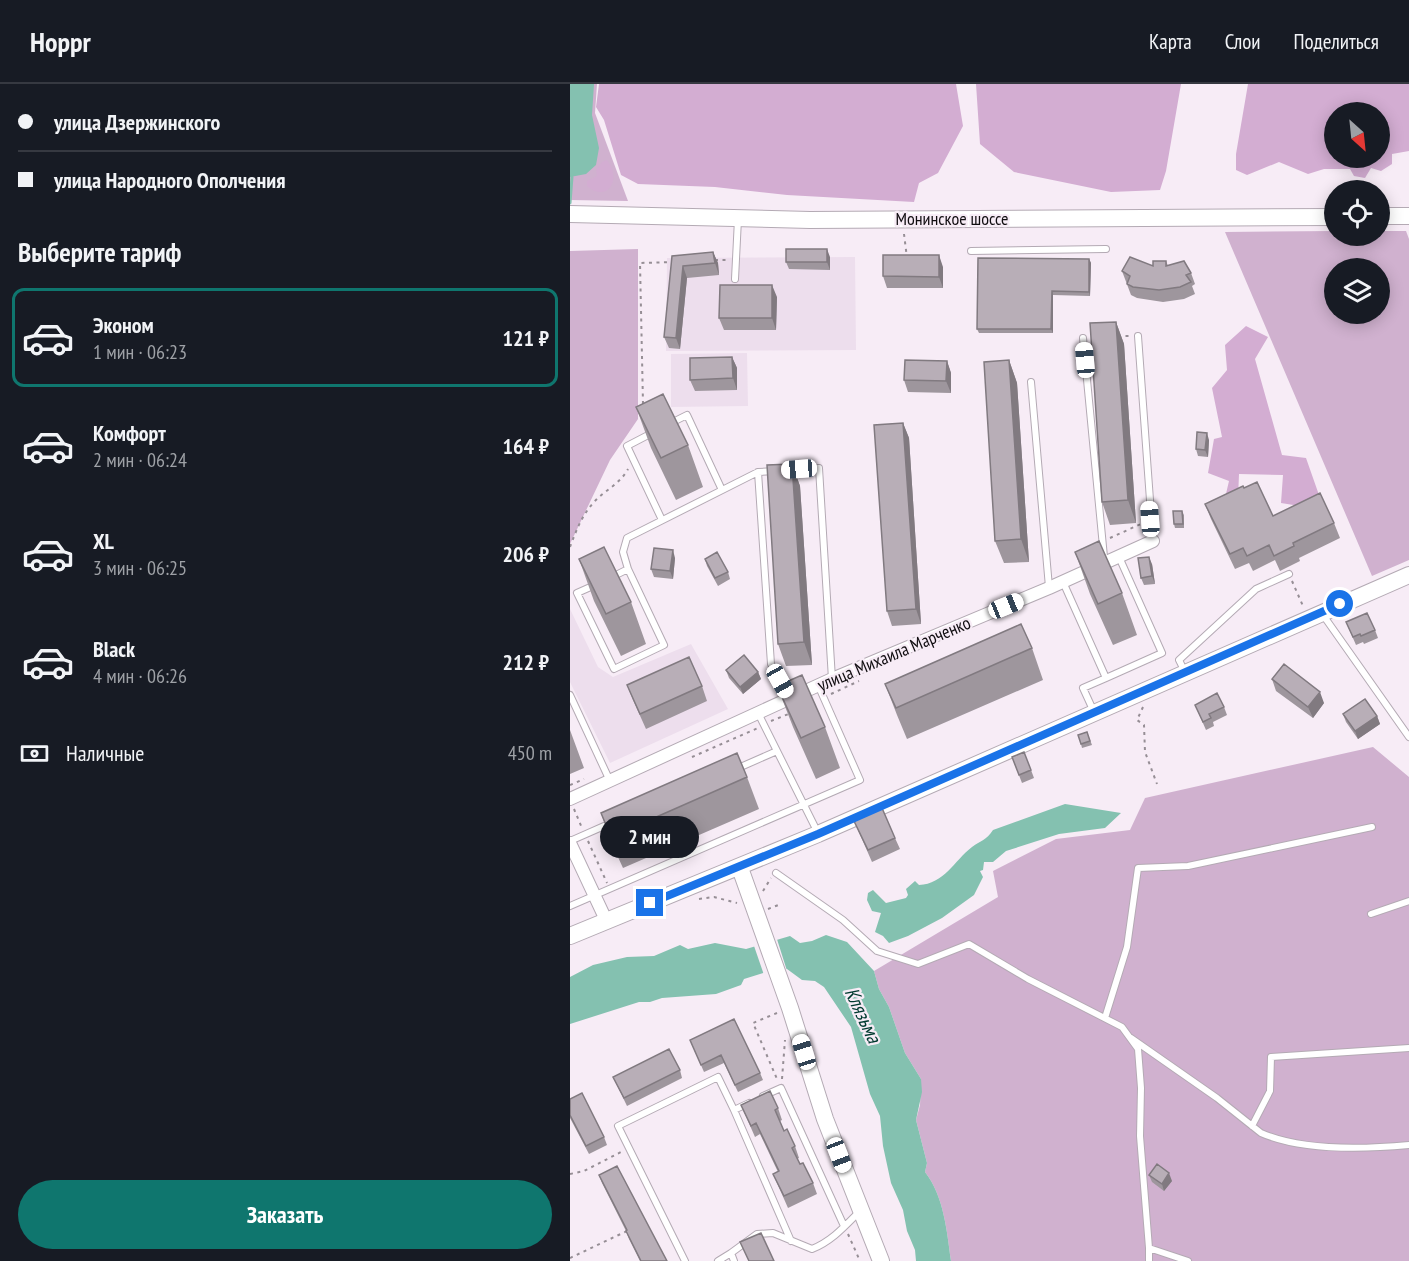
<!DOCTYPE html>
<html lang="ru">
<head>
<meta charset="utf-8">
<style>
	:root { --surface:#171b24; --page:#242831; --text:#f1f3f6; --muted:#9ea1a6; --line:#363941; --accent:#0f766e }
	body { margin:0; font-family:"PT Sans Narrow",sans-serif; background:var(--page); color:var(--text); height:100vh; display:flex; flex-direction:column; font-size:22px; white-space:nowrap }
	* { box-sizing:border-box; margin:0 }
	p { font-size:20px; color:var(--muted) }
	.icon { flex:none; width:33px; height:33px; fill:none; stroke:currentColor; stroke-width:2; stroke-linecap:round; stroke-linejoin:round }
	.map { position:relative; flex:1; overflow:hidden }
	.sheet { display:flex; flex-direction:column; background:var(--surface); width:570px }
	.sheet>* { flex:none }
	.top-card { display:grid; align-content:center; height:132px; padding:0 18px; background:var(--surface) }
	.needle { width:39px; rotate:153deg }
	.buttons { position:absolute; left:754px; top:18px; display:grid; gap:12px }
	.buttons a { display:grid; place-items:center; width:66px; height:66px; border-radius:50%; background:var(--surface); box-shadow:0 3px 15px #0003; font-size:30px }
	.end { position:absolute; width:27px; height:27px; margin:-14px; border:8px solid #1a73e8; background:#fff; box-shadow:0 0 0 3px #fff }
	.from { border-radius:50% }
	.bubble { position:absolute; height:42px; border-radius:21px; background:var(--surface); box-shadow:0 3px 15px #0003; font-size:20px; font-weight:800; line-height:42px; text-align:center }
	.car { position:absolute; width:18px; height:36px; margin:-18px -9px; border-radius:8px; box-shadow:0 0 4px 2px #0007; background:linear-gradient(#fff 24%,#345 0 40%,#fff 0 76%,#345 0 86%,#fff 0) }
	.top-card b { display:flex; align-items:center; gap:21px; height:57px; font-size:22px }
	.top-card b+b { border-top:2px solid var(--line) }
	.top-card i { width:15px; height:15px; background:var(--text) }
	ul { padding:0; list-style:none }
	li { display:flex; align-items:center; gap:18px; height:99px; margin:0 12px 9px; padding:0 6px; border:3px solid transparent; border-radius:12px }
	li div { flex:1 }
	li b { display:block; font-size:22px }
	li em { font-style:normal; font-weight:800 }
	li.active { border-color:var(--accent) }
	li>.icon { width:54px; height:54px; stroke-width:1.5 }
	h2 { padding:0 18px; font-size:27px; line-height:72px }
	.pay { display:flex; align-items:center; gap:15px; height:66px; padding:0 18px; font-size:22px }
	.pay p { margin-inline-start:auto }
	.action { display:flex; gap:12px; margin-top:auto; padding:12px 18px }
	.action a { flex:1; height:69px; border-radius:36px; background:var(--accent); color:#fff; font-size:24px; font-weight:800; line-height:69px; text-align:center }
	header { display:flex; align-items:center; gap:36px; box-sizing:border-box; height:84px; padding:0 30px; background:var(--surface); border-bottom:2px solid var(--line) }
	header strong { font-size:28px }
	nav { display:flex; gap:33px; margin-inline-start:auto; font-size:21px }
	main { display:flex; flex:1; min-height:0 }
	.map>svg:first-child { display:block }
	.built { fill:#eddeed }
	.green { fill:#d0b1cf; fill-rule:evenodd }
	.forest { fill:#d3add2; fill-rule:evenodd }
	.water { fill:#84c1b0 }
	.pier { fill:#f7ecf6 }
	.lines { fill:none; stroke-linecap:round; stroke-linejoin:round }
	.stream { stroke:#84c1b0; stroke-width:3 }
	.lane-casing { stroke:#b4aab4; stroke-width:8 }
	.street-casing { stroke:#b4aab4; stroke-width:14 }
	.secondary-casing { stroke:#b4aab4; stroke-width:18 }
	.path { stroke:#968e95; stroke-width:2; stroke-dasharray:3 4.5; stroke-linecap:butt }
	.lane { stroke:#fff; stroke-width:6 }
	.street { stroke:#fff; stroke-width:12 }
	.secondary { stroke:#fff; stroke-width:16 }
	.wall { fill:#9e969d }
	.shaded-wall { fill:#817a80 }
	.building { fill:#b8aeb7; stroke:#817a80; stroke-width:1.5 }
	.route { stroke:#1a73e8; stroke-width:8 }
	.labels { text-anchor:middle; stroke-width:4.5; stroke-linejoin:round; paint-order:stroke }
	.street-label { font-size:18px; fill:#0f0c0f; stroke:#f7ecf6 }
	.water-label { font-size:20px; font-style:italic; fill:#003a2f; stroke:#f7ecf6 }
</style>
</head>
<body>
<header>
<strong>Hoppr</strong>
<nav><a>Карта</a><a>Слои</a><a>Поделиться</a></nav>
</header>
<main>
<section class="sheet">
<div class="top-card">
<b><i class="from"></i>улица Дзержинского</b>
<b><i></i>улица Народного Ополчения</b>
</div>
<h2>Выберите тариф</h2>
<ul>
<li class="active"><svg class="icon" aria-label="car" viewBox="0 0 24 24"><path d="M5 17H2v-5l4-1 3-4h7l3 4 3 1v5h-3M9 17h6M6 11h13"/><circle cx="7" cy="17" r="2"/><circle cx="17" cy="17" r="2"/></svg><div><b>Эконом</b><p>1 мин · 06:23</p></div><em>121 ₽</em></li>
<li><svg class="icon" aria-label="car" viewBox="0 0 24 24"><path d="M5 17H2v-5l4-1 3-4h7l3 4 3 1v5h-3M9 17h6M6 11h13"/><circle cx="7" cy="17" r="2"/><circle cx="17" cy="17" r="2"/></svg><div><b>Комфорт</b><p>2 мин · 06:24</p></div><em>164 ₽</em></li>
<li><svg class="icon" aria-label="car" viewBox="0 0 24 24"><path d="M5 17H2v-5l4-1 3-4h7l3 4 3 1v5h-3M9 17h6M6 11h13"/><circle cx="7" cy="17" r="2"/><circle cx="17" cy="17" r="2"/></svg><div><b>XL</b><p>3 мин · 06:25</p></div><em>206 ₽</em></li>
<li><svg class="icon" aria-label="car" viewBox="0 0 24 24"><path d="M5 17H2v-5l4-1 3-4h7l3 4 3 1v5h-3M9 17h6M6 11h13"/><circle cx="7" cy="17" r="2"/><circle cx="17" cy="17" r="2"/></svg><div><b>Black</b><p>4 мин · 06:26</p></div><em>212 ₽</em></li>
</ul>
<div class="pay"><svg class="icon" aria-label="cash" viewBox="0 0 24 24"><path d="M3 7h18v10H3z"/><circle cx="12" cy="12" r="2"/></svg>Наличные<p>450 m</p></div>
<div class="action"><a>Заказать</a></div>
</section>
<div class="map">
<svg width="839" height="1177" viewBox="0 0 839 1177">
	<rect width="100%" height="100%" fill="#f7ecf6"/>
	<path class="built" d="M285 173 286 266 96 267 97 174Z
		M177 269 178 322 101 323V270Z
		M0 525 28 583 43 593 121 560 158 625 40 679 0 598Z"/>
	<path class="green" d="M0 0H27L25 29 58 117 0 116Z
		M765 147V152H810V147H836L839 155V476L802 492 655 148ZM765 184H810V230H765Z
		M68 165V335L40 376 0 460V167Z
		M803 663 839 693V1177H381C377 1148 374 1112 355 1088L357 1079 346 1036 350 1021 351 995 335 969 319 923 309 905 304 887 428 813 423 787 486 755 560 746 575 714Z"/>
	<path class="forest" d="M29 0H386L393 42 368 89 349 99 344 118 217 111 145 103 68 100 51 91 34 36 26 23Z
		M406 0H611L596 87 590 106 541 108 444 88 410 60Z
		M678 0H839V67L822 70V80L811 87 801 84 795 94 784 92 780 85H754L738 90 709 78 677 91 666 86V70ZM810 28V74H765V28Z
		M37 76C53 97 36 119 17 102V97L27 92 26 86 32 78Z
		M676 242 698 253 685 275 712 371 736 374 749 411 736 423 711 419 713 391 669 390 668 415 655 414 659 397 638 389 644 355 652 353 642 304 657 286 655 261Z"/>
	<path class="water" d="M0 0H24L22 31 29 64 26 81 16 90 0 93Z
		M495 720 551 729 535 744 489 750 436 767 423 778H414L413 786 410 787 413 793 404 811 372 834 338 852 319 859 313 852 305 848 311 829 302 827 297 816 298 809 303 806 316 819 336 814 338 811 336 805 345 797 349 801C374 800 384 777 402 763 411 756 416 757 423 746Z
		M256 851 277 858 304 887 309 905 319 923 335 969 351 995 352 1008 346 1036 357 1079 355 1088C374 1112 377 1148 381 1177H346L345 1166 337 1147 333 1126 321 1099 313 1062 310 1032 300 1010 281 943 254 903 245 897 232 896 217 885 209 884 174 895 171 901 146 910 92 914 80 918H69L0 940V893L23 881 57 873 84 872 110 861 118 865 145 859 176 865 220 852 230 859 242 857Z"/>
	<path class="pier" d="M206 852 218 890 210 887 194 891 183 859Z"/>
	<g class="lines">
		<path class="stream" d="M0 119 2 93"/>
		<defs>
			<path id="lane" d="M401 167 536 165
				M165 195 168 135
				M568 252 583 457
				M513 254 534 473
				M461 298 479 503
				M99 340 117 331 152 406
				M82 349 57 362 92 436
				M218 386 249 384 262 595
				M188 388 201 580 215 605
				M42 493 58 485
				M493 498 536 594 592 569 549 473
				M25 501 7 509 44 585 94 561 58 485 53 468 57 454 188 388 205 387
				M753 531 839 653
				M615 588 609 576 686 505 719 490
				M0 611 40 697
				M524 628 513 604 536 594
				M188 629 248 749
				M166 685 207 667
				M0 757 41 739
				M206 789 273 836 307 867 348 880 399 860 458 895 552 943 568 965 571 1004 570 1052 579 1164 618 1177
				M0 822 290 696 248 601
				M801 830 839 817
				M535 934 557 863 568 784 618 782 802 743
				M561 954 647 1014 691 1049C732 1067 796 1065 839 1061
				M193 1012 211 1004 274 1142
				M164 1026 221 1157
				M682 1042 700 1007 701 973 839 964
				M115 1177 48 1042 148 993 164 1026 179 1019
				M148 1177 161 1169
				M164 1177 161 1169 187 1150 203 1149 242 1165C262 1157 275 1142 290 1127
				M579 1177V1164"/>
			<path id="street" d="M0 715 262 595 479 504 583 457
				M0 759 36 836"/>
			<path id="secondary" d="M0 130 240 136 765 133
				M810 132H839
				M170 784 220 924 255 1035 311 1177
				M0 852 248 750 839 491"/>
		</defs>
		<use href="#lane" class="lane-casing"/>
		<use href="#street" class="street-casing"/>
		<use href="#secondary" class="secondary-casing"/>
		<path class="path" d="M334 150 337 174
			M145 176H157
			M548 252H561
			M73 320 70 179 103 178
			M540 454 573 439
			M0 463C6 447 12 431 24 418 35 406 50 400 58 385
			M722 497 733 522
			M261 610 289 597
			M573 623 567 636 574 641 575 668 587 700
			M201 637 221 629
			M122 673 188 644
			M0 701 14 695
			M4 725 12 744
			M18 757 37 799
			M193 807 201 794
			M129 815 144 813 167 819
			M198 825 211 820
			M207 929 183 939 207 995
			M212 995 215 956
			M0 1090 14 1087 51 1068
			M278 1150 290 1177
			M0 1174 57 1147"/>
		<use href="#lane" class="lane"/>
		<use href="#street" class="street"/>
		<use href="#secondary" class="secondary"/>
	</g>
	<path class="wall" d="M143 168 148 179 149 191 117 194 110 265 99 264 94 253 102 172Z
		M260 173V186L219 185 216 178Z
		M519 175 521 179 520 212 483 211V249H409L407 245Z
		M596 177 598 182 621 189 625 200 622 202 625 210 614 215 593 218 567 214 561 211 552 187 583 182Z
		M373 183V204H317L313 192Z
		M207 213 206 246H154L149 234Z
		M546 238 554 260 566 439 540 441 532 418Z
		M162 273 167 284V306L125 307 120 296Z
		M439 276 447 299 459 478 434 479 425 457Z
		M377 277 381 289V309L338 308 334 296Z
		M66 323 118 361 133 403 106 416 81 364Z
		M333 339 339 354 351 540 322 542 317 527Z
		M639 356 638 373 628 372 626 365Z
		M222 380 230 402 242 581 216 582 208 560Z
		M674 404 703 432 764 439 770 454 729 474 730 477 710 487 705 476 683 487 679 479 665 485 641 435 635 420Z
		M612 427 614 431V444H605L604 440Z
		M505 468 552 509 567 551 543 561 520 510Z
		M105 474 103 495 84 493 81 485Z
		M9 475 61 518 76 560 51 572 24 517Z
		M135 475 158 488 160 495 148 502 137 482Z
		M582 480 585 500 574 501 571 494Z
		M776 538 805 546 808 554 794 560 793 558 786 561Z
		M462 564 473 596 337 655 327 631 315 600Z
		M156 586 188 588 191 595 173 610 159 594Z
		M702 595 754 619 743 634 706 607Z
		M57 601 132 602 137 617 76 645 63 616Z
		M207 602 255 643 270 684 246 695 223 643Z
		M625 621 654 623 657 631 643 638 644 642 636 646Z
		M773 630 807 632 810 640 788 655 776 638Z
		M0 646 14 684 0 690Z
		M517 648 522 661 512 664 511 660Z
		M442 673 461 686 464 694 452 699Z
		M177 693 189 725 53 784 42 760 31 729Z
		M284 737 325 754 330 765 302 778Z
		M120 956 190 989 193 996 168 1008 154 979 134 988Z
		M110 986 112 994 57 1022 43 993Z
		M0 1015 34 1053 37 1061 19 1070 0 1034Z
		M171 1021 208 1024 212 1036 210 1037 214 1047 225 1062 229 1074 227 1075 243 1099 247 1110 218 1124 203 1090 208 1088 190 1050 185 1053Z
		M29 1091 97 1177H70L59 1155 56 1147 32 1099Z
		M579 1091 602 1097 594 1107 582 1098Z"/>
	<path class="shaded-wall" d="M257 165 260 173V186L257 178Z
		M143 168 148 179 149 191 145 179Z
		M369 171 373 183V204L369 193Z
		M519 175 521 179 520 212 519 208Z
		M113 182 117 194 110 265 106 254Z
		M202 201 207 213 206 246 202 234Z
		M482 207 483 211V249L481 245Z
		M546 238 554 260 566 439 558 416Z
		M162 273 167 284V306L163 294Z
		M439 276 447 299 459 478 451 455Z
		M377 277 381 289V309L376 297Z
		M333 339 339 354 351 540 346 525Z
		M637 349 639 356 638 373 635 366Z
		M222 380 230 402 242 581 234 558Z
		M103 466 105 474 103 495 100 487Z
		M579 473 582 480 585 500 582 492Z
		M188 588 191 595 173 610 170 603Z
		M750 608 754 619 743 634 738 623Z
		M807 632 810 640 788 655 785 647Z
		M599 1089 602 1097 594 1107 592 1100Z"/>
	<path class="building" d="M216 165H257V178H216Z
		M143 168 145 179 113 182 106 254 94 253 102 172Z
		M313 171H369V193L313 192Z
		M560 173 583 182V177H596V182L614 177 621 189 616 191 621 198 610 203 589 206 563 203 557 200 560 192 552 187Z
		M408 174 519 175V208L482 207 481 245H407Z
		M150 201H202V234H149Z
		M546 238 558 416 532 418 520 239Z
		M162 273 163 294 120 296V274Z
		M335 276 377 277 376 297 334 296Z
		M439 276 451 455 425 457 414 278Z
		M93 310 118 361 91 374 66 323Z
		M333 339 346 525 317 527 304 341Z
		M627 348 637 349 635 366 626 365Z
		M222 380 234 558 208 560 197 381Z
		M687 398 703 432 750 409 764 439 723 459 724 462 704 472 699 461 677 472 673 464 660 470 635 420 673 402 674 404Z
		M603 427H612L613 440H604Z
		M529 457 552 509 528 520 505 468Z
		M34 463 61 518 36 530 9 475Z
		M84 464 103 466 100 487 81 485Z
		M147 468 158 488 145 494 135 475Z
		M579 473 582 492 571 494 568 474Z
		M797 529 805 546 791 552 790 550 783 553 776 538Z
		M451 540 462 564 326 624 315 600Z
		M174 571 188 588 170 603 156 586Z
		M119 573 132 602 70 630 57 601Z
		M714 580 750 608 738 623 702 595Z
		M232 591 255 643 231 654 207 602Z
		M647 609 654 623 639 630 641 634 633 638 625 621Z
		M795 615 807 632 785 647 773 630Z
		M517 648 520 657 511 660 508 651Z
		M454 668 461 686 449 691 442 673Z
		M167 669 177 693 41 753 31 729Z
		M312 724 325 754 298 766 284 737Z
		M164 935 190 989 165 1001 151 971 131 981 120 956Z
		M99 965 110 986 54 1014 43 993Z
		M200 1007 208 1024 205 1026 214 1047 217 1045 225 1062 222 1064 230 1080 233 1079 243 1099 214 1112 203 1090 209 1087 186 1039 181 1042 171 1021Z
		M12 1009 34 1053 16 1062 0 1031V1015Z
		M587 1080 599 1089 592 1100 579 1091Z
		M47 1082 97 1177H71L56 1147 57 1146 29 1091Z
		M191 1149 204 1177H179L170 1158Z"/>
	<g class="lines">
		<path class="route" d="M80 819 248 750 770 520"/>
	</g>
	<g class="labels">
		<g class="street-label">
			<text x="382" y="141">Монинское шоссе</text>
			<text transform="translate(324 570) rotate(-23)" y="6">улица Михаила Марченко</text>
		</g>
		<g class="water-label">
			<text transform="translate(293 931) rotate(65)" y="7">Клязьма</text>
		</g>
	</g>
</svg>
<div class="buttons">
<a><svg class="needle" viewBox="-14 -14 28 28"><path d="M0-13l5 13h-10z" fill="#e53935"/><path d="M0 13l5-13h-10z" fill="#9ea1a6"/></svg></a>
<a><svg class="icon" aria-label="locate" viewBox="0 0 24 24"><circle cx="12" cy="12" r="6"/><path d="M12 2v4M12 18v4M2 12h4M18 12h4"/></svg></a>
<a><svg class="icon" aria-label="layers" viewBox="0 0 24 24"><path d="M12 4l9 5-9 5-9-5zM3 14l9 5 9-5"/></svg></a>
</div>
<i class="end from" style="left:770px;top:520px"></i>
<i class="end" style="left:80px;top:819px"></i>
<div class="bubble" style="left:30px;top:732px;width:99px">2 мин</div>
<i class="car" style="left:515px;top:276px;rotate:355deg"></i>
<i class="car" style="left:229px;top:385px;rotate:266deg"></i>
<i class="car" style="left:580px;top:435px;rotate:356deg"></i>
<i class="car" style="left:436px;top:522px;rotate:68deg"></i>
<i class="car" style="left:210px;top:597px;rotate:151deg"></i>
<i class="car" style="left:234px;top:968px;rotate:343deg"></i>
<i class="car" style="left:269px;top:1071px;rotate:159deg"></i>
</div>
</main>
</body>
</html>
